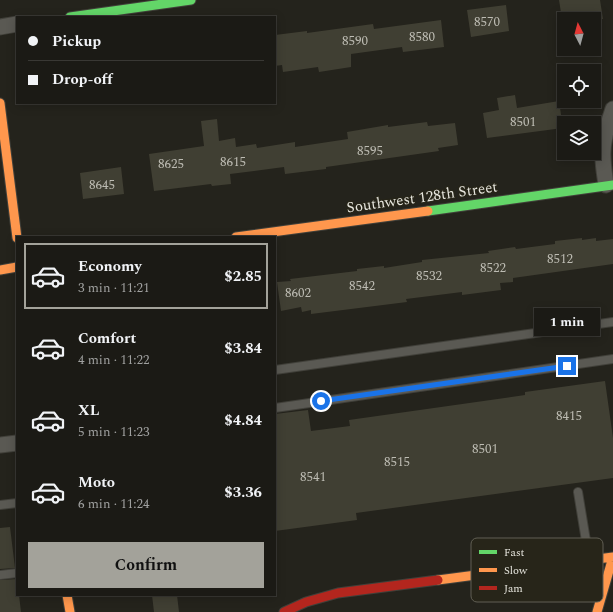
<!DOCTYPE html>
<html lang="en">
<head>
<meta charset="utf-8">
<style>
	:root { --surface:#1b1a15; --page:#282722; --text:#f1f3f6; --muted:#a0a1a0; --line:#393834; --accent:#a3a29a }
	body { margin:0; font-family:Spectral,serif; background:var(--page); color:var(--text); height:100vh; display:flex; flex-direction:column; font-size:15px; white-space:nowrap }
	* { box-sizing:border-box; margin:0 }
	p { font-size:13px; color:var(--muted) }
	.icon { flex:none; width:22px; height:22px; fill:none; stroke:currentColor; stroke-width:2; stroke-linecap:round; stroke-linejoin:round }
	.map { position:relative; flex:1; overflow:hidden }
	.drawer { position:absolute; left:16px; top:236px; width:260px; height:360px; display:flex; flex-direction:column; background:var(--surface); border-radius:0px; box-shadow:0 2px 10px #0003,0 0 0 1px var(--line) }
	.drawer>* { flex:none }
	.top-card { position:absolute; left:16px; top:16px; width:260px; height:88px; border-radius:0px; box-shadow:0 2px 10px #0003,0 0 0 1px var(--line); display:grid; align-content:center; height:88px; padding:0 12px; background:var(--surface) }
	.needle { width:26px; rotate:354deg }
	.fabs { position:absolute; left:557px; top:12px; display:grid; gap:8px }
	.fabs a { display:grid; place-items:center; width:44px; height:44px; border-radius:0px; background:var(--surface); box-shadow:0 2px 10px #0003,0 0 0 1px var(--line); font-size:20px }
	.end { position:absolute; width:18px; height:18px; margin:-9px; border:5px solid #1a73e8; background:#fff; box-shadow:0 0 0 2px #fff }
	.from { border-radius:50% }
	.bubble { position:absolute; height:28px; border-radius:0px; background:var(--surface); box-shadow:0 2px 10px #0003,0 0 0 1px var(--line); font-size:13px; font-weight:700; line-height:28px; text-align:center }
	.top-card b { display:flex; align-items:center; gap:14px; height:38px; font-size:15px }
	.top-card b+b { border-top:1px solid var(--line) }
	.top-card i { width:10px; height:10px; background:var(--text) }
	ul { padding:7px 0 0; list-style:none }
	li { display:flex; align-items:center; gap:12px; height:66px; margin:0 8px 6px; padding:0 4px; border:2px solid transparent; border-radius:0px }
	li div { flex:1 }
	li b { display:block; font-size:15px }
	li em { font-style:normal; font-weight:700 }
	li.current { border-color:var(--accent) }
	li>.icon { width:36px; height:36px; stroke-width:1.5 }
	.action { display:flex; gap:8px; margin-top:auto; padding:8px 12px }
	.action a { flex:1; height:46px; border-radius:0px; background:var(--accent); color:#111; font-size:16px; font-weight:700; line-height:46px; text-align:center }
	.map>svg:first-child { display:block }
	.building { fill:#403f33 }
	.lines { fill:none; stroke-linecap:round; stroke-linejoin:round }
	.lane-casing { stroke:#41403a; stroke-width:10 }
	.street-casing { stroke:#41403a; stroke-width:17 }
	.fast-casing { stroke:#41403a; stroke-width:11 }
	.slow-casing { stroke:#41403a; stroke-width:11 }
	.jam-casing { stroke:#41403a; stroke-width:11 }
	.lane { stroke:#5a5953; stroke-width:8 }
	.street { stroke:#5a5953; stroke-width:15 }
	.fast { stroke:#63d668; stroke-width:9 }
	.slow { stroke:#ff974d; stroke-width:9 }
	.jam { stroke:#b3261e; stroke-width:9 }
	.route { stroke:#1a73e8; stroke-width:5 }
	.labels { text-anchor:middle; stroke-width:3; stroke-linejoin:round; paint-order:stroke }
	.number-label { font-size:13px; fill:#bdbcb3 }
	.street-label { font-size:15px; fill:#e7e6de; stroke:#272519 }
	.key { fill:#272519; stroke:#615f54; stroke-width:1 }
	.key-label { font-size:11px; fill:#e7e6de }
</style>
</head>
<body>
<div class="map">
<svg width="613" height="612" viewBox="0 0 613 612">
	<rect width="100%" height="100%" fill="#24231c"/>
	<path class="building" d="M559 0H600L603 19H562Z
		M506 5 509 31 471 37 467 10Z
		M441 20 444 47 403 52 402 47 351 54V67L319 72 318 67 283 72 282 65 275 66V35L307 31V33L373 24 374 29Z
		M515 95 517 108 559 101 563 128 487 138 483 113 499 110 497 98Z
		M217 119 219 141 235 138 236 147 256 144 257 148 295 142V147L348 139 347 132 388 125V127L427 122 428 126 455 123 458 145 438 148 439 151 326 167V169L285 174 284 167 230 174 231 184 212 186 211 184 154 191 149 154 204 146 201 121Z
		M121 167 124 194 83 199 80 173Z
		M582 238V240L596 238V241L613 239V264L513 278V282L500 283 501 290 462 295V292L406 299 407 302 311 314V310L302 312 301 307 281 311 277 282 291 281 290 279 357 271V269L384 266V268L422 262V260L489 253 488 251 515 247 516 249 555 244V241Z
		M605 381 613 438V478L356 513 357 520 275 531V414L308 410 311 431 350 426 349 420 525 395V392Z
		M10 527 15 568 0 569V528Z
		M17 579V595H19L21 612H0V580Z
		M152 595H177L179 612H154Z"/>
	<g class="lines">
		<defs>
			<path id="lane" d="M275 370 613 322
				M275 408 613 359
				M578 492 589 559
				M0 505 17 503
				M0 575 17 573"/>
			<path id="street" d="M0 27 17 24
				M606 185C605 176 603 167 603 157 602 141 608 124 613 109
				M0 445 17 443"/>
			<path id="fast" d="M70 17 191 0
				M428 211 613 185"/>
			<path id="slow" d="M0 103 17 238
				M236 237 428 211
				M0 270 17 267
				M438 580 613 557 597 612
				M67 595 70 612"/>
			<path id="jam" d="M284 612 306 602 338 593 438 580"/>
		</defs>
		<use href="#lane" class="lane-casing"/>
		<use href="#street" class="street-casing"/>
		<use href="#fast" class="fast-casing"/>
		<use href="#slow" class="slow-casing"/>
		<use href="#jam" class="jam-casing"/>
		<use href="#lane" class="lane"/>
		<use href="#street" class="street"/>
		<use href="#fast" class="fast"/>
		<use href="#slow" class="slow"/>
		<use href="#jam" class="jam"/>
	</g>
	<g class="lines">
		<path class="route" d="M321 401 567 366"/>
	</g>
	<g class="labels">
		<g class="number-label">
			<text x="487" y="26">8570</text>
			<text x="422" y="41">8580</text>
			<text x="355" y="45">8590</text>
			<text x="523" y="126">8501</text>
			<text x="370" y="155">8595</text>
			<text x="233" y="166">8615</text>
			<text x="171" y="168">8625</text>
			<text x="102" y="189">8645</text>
			<text x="560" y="263">8512</text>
			<text x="493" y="272">8522</text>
			<text x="429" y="280">8532</text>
			<text x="362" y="290">8542</text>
			<text x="298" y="297">8602</text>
			<text x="569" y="420">8415</text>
			<text x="485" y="453">8501</text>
			<text x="397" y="466">8515</text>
			<text x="313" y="481">8541</text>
		</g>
		<g class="street-label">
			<text transform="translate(422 197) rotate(-8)" y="5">Southwest 128th Street</text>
		</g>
	</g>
	<rect x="471" y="538" width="132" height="64" rx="6" class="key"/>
	<rect x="479" y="550" width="18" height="4" fill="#63d668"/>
	<rect x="479" y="568" width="18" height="4" fill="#ff974d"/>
	<rect x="479" y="586" width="18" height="4" fill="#b3261e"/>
	<g class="key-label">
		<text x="504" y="556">Fast</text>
		<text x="504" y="574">Slow</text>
		<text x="504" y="592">Jam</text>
	</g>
</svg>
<div class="fabs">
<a><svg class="needle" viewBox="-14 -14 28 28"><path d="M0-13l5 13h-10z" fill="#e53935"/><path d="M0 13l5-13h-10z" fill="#a0a1a0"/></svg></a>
<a><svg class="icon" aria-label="locate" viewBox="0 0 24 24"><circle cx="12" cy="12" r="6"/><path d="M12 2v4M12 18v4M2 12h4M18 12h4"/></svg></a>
<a><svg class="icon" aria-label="layers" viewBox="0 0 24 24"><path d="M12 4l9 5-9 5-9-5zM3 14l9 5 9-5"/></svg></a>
</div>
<i class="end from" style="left:321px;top:401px"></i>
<i class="end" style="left:567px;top:366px"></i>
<div class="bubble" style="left:534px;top:308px;width:66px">1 min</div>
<div class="top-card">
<b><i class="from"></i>Pickup</b>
<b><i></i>Drop-off</b>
</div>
<section class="drawer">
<ul>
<li class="current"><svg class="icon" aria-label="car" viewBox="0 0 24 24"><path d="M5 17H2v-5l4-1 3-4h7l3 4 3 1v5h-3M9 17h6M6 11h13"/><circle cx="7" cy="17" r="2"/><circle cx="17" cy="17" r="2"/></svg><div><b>Economy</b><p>3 min · 11:21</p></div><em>$2.85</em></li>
<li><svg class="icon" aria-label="car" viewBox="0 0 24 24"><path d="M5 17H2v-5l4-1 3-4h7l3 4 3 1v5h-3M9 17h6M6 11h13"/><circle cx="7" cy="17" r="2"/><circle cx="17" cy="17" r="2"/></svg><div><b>Comfort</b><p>4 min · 11:22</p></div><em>$3.84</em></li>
<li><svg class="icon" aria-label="car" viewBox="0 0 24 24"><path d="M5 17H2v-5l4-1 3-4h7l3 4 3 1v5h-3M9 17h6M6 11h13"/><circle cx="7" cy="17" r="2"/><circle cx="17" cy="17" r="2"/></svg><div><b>XL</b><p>5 min · 11:23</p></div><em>$4.84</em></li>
<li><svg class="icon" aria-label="car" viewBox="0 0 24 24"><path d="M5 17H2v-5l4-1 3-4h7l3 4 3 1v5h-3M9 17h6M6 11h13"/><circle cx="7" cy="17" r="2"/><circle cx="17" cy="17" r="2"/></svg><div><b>Moto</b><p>6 min · 11:24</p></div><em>$3.36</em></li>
</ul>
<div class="action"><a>Confirm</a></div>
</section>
</div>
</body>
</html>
